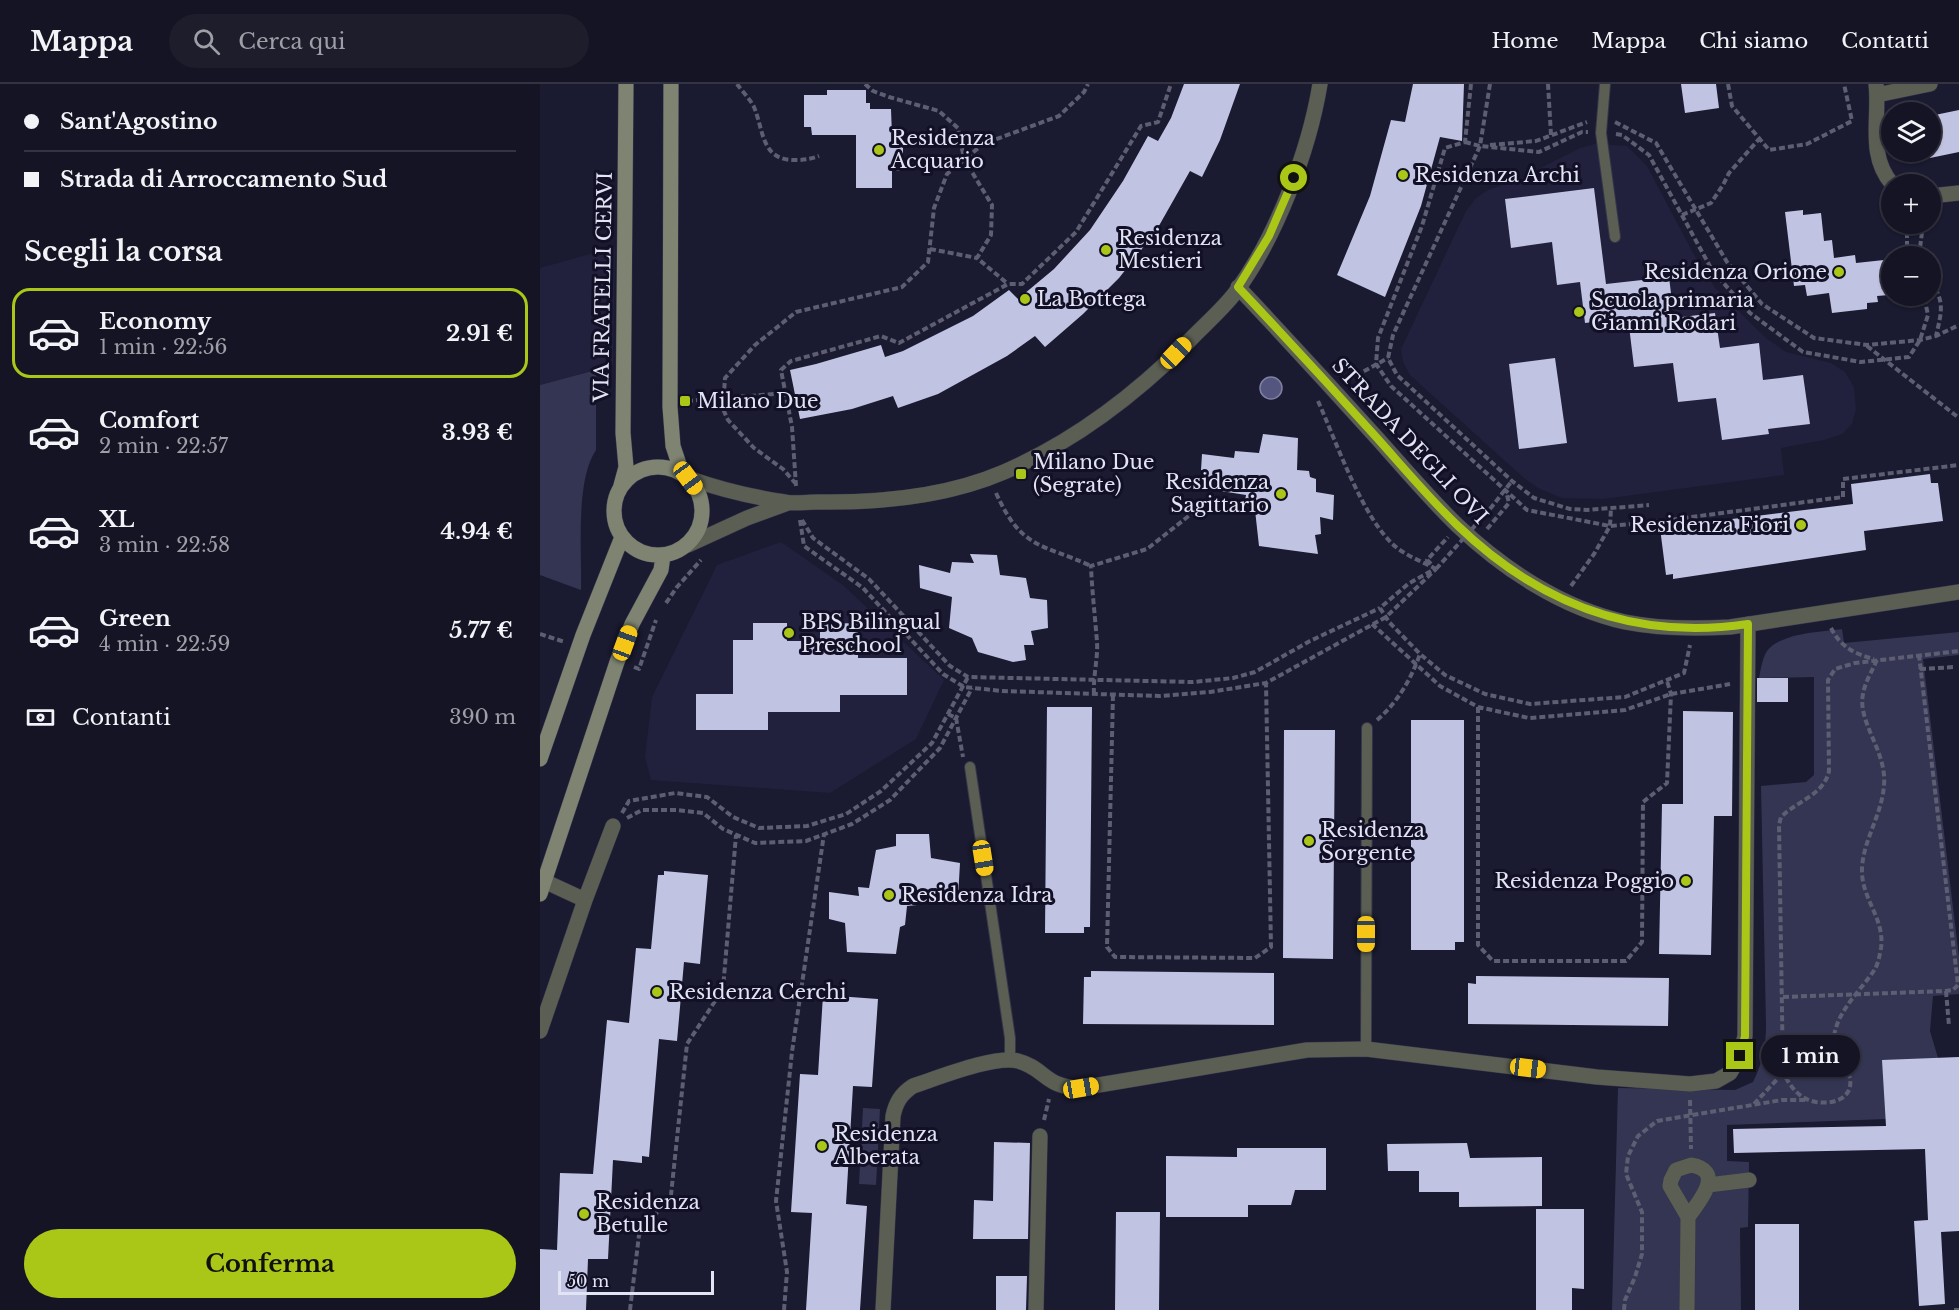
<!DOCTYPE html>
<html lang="it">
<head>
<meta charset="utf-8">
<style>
	:root { --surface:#141424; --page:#1d1d2c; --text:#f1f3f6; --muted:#9d9ea6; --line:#333341; --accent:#aac718 }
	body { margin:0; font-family:"Libre Baskerville",serif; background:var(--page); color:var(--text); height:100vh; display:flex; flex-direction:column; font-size:22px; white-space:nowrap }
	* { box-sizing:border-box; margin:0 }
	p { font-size:20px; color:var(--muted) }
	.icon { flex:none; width:33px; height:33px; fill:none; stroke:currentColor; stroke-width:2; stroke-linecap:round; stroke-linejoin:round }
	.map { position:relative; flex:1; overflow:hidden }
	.side { display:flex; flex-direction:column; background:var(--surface); width:540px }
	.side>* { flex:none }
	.banner { display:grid; align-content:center; height:132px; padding:0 24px; background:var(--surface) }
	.fabs { position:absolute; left:1341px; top:18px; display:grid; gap:12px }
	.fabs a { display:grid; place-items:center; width:60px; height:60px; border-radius:50%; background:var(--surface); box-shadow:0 2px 4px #0004,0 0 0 2px var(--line); font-size:30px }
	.scale { position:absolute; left:18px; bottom:15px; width:156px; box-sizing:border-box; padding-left:6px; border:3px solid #e2e4f3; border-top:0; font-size:16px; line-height:21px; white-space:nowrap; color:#e2e4f3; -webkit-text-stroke:4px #111026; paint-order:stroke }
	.end { position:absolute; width:27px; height:27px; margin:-14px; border:8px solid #aac718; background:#111; box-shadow:0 0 0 3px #111 }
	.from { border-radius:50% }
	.bubble { position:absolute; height:42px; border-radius:21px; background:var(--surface); box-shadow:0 2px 4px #0004,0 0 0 2px var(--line); font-size:20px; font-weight:800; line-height:42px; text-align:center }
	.car { position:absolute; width:18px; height:36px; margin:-18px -9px; border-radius:8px; box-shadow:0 0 4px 2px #0007; background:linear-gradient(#f5c518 24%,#345 0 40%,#f5c518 0 76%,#345 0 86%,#f5c518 0) }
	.banner b { display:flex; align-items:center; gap:21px; height:57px; font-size:22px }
	.banner b+b { border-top:2px solid var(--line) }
	.banner i { width:15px; height:15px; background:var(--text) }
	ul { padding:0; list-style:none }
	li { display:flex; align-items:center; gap:18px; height:90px; margin:0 12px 9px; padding:0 12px; border:3px solid transparent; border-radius:18px }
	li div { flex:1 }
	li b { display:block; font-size:22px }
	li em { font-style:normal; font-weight:800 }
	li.on { border-color:var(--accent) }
	li>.icon { width:54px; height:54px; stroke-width:1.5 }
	h2 { padding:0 24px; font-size:27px; line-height:72px }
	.pay { display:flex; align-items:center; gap:15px; height:66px; padding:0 24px; font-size:22px }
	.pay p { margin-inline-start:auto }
	.primary-button { display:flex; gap:12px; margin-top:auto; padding:12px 24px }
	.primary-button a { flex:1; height:69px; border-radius:36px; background:var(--accent); color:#111; font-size:24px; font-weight:800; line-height:69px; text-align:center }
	header { display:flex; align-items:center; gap:36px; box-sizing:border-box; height:84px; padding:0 30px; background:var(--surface); border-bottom:2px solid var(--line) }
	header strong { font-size:28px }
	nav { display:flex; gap:33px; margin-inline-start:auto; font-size:21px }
	.search { width:420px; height:54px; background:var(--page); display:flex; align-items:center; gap:15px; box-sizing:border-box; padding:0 21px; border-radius:33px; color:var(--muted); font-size:22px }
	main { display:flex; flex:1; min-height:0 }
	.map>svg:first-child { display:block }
	.built { fill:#21213e }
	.green { fill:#343553 }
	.water { fill:#55567f; stroke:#7f81a2; stroke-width:1.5 }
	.building { fill:#c1c3e2 }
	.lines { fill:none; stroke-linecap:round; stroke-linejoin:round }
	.lane-casing { stroke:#36364b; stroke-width:12 }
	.street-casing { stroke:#36364b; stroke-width:16 }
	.secondary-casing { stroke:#36364b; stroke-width:16 }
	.path { stroke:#5e5e72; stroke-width:4; stroke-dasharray:6 3; stroke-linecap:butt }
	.lane { stroke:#5b5e52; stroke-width:10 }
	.street { stroke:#5b5e52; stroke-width:15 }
	.secondary { stroke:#7e8471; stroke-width:15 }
	.path-bridge { stroke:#5e5e72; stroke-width:4; stroke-dasharray:6 3; stroke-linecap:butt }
	.route { stroke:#aac718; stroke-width:8 }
	.poi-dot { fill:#aac718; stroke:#111026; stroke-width:2 }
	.labels { text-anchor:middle; stroke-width:6; stroke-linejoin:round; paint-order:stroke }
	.poi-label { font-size:20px; fill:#e2e4f3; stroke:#111026; text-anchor:start }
	.street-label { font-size:20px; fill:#e2e4f3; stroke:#111026 }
</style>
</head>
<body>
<header>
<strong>Mappa</strong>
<div class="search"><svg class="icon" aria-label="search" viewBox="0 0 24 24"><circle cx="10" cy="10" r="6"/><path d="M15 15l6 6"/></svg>Cerca qui</div>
<nav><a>Home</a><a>Mappa</a><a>Chi siamo</a><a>Contatti</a></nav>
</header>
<main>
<section class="side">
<div class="banner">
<b><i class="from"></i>Sant'Agostino</b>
<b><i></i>Strada di Arroccamento Sud</b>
</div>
<h2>Scegli la corsa</h2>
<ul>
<li class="on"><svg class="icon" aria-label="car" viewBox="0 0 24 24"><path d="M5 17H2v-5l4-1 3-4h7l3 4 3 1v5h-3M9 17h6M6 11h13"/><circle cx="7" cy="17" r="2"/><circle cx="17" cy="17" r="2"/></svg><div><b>Economy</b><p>1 min · 22:56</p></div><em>2.91 €</em></li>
<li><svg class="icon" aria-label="car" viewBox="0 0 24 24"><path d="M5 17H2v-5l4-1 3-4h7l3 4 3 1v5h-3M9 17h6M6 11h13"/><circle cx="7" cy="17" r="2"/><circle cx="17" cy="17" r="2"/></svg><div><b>Comfort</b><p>2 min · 22:57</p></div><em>3.93 €</em></li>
<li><svg class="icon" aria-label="car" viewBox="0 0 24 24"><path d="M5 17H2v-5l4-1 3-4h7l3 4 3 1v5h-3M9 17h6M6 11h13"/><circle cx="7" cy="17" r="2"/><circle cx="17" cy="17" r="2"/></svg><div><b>XL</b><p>3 min · 22:58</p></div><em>4.94 €</em></li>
<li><svg class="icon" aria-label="car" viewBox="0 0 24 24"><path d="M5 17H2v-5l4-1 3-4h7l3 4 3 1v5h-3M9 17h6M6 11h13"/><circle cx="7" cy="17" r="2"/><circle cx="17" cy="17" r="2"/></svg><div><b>Green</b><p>4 min · 22:59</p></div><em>5.77 €</em></li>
</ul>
<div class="pay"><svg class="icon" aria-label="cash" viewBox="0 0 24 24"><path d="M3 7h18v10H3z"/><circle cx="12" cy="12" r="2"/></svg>Contanti<p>390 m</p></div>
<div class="primary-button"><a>Conferma</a></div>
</section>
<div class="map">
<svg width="1419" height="1226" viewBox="0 0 1419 1226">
	<rect width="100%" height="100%" fill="#1a1a30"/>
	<path class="built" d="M1055 60 1087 62 1107 82 1152 167 1175 204 1226 254 1246 268 1291 279 1305 288 1314 303 1316 325 1312 340 1302 350 1284 356 1241 364 1244 391 1063 415 1022 414 1000 405 985 395 870 291 863 278 861 265 926 127 936 114 948 106 977 96 1040 64Z
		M75 163 73 281 0 301V184Z
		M241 458 303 501 404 596 376 655 290 709 111 696 105 673 112 613 177 481Z"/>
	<path class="green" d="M56 286V366C35 397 42 468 41 506L0 491V301Z
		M1302 545 1304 559 1419 548V571L1383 575 1419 873V910L1393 912 1390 947 1398 974 1346 1035 1187 1041V1077L1209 1078 1208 1143 1200 1144 1201 1226H1072L1078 1004 1195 1006 1213 998C1223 978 1226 962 1226 940L1221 702 1266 698 1274 691V593L1219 594C1221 585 1222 575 1227 567 1241 549 1280 548 1302 545Z
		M323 1024 340 1025 336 1101 319 1100Z"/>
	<path class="water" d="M720 304a11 11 0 1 1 22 0a11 11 0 1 1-22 0Z"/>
	<path class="building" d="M644 0H700L680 56 662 93 650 87 616 147 579 194 543 230 505 263 495 252 467 272 398 310 358 324 353 312 312 325 260 335 250 286 276 280 341 261 345 273 363 267 433 232 469 206 478 215 514 185 550 146 583 97 608 52 618 57 631 34Z
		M873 0H924L922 57 900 53 881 122 845 213 797 191 830 112 851 36 865 38Z
		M1141 0H1176L1179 24 1145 29Z
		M287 6H326V19H330V25H351L352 52H363V87H352V104H316V51H272L271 43H264V11H287Z
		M1419 26V68L1390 74V32Z
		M1054 104 1066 200 1129 193 1134 234 1175 229 1180 264 1219 259 1223 296 1263 291 1270 340 1228 345 1229 350 1182 356 1176 314 1138 318 1133 279 1094 283 1088 234 1045 239 1040 198 1017 201 1012 158 971 164 965 115Z
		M1263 126V131L1281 129 1284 157 1292 156 1294 174 1315 171 1316 179 1344 176 1349 211 1337 212 1338 218 1327 219V225L1292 229 1289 209 1267 212 1265 201 1254 202 1245 128Z
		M1015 274 1027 359 979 365 969 280Z
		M723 350 758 354 757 386 769 387 770 393 776 395V408L794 411 793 436 780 433 781 450 775 451 778 470 719 462 714 417H705L706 411 668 405 666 387 661 386 662 370 694 374 695 367 719 369Z
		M1390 390 1391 399H1398L1403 437 1324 447 1326 466 1133 495V490L1126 491 1120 444 1313 420 1311 400Z
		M430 470 457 471 460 491 486 494 490 514 507 516 508 544 491 547 494 561H484L486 576 473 578 438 568 432 554 409 544 412 513 380 504 379 481 410 489 412 478 434 479Z
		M213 539H247V557H280V540L318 539V574H367V611H300V628H228V646H156V610H193V556H213Z
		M1217 594H1248V618H1217Z
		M507 623H552L550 843H544V849H505Z
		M1143 627 1193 628 1192 732H1174L1171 871 1119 870 1122 720H1143Z
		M871 636H924V858H915V866H871Z
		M744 646H795L793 875 743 874Z
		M356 750H389L391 774 420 779 418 814 379 810 377 821 367 822 365 841 360 843 356 870 307 868 305 839 289 835V808L319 812 318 803 329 804 336 766 356 762Z
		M124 787 168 791 160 880 144 878 137 957 119 955 109 1073 102 1072V1079L73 1076 68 1175H48L46 1226H0V1165L17 1166 20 1089 53 1090 67 936 89 939 96 864 111 865 118 791H124Z
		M551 887 734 889V941L543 940 544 893H551Z
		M936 892 1129 894 1128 942 928 940V899L936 900Z
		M283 911 338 915 332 1003 313 1002 306 1120 327 1122 320 1226H266L272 1129 251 1128 260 990 278 991Z
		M1419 973V1147L1401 1148 1405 1220 1379 1222 1374 1137 1388 1136 1385 1065 1194 1069 1193 1045 1346 1042 1342 976Z
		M454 1058 490 1059 488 1155H433L434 1116 453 1117Z
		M927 1059 930 1074 1002 1073V1122L919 1123V1108H879V1087H848L847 1060Z
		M697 1064H786V1106H755L751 1121H708V1133H626V1072L697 1073Z
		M996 1125H1044V1205L1032 1204V1226H996Z
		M576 1128H620L619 1226H575Z
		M1215 1140H1259V1226H1215Z
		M456 1192H487L486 1226H456Z"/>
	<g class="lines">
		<defs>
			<path id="lane" d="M1065 0 1061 49 1075 153
				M430 683 470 954V976
				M826 965 827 644"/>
			<path id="street" d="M1336 0C1340 35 1327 71 1352 100
				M1337 11 1390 0
				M1390 112 1419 109
				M698 203C745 253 791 303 837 354 863 383 889 414 917 441 963 485 1022 524 1085 538 1120 545 1155 545 1190 543L1419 508
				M148 394C179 405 212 413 245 418 255 420 266 418 277 418 338 419 406 413 464 388 533 358 595 311 648 258 663 242 682 226 695 209 736 154 769 67 780 0
				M148 461 207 434 248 419
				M4 797 45 816
				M0 947 45 816 73 742
				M1168 1101 1209 1096
				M343 1226 353 1032C356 1018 361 1010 373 1002 398 994 454 971 478 977 505 984 505 1004 541 1004L767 966 826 965 1057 993 1150 1000 1176 997 1190 989 1200 972 1205 952 1208 540
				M496 1226 500 1052
				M1147 1226 1148 1133 1130 1102 1131 1096 1136 1086 1151 1081C1186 1087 1159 1118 1148 1133"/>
			<path id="secondary" d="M131 0 130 323 133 362 142 389
				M74 427a44 44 0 1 1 88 0a44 44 0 1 1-88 0Z
				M80 405 86 383 83 349 86 0
				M0 675 43 551 82 453
				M0 810 77 578 92 540 121 486 123 472"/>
		</defs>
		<use href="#lane" class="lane-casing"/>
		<use href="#street" class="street-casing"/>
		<use href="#secondary" class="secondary-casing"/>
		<path class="path" d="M197 0C202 7 210 15 214 23 224 47 221 77 256 76 264 76 271 75 279 72
			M325 0 333 7 349 13 399 27 418 44 424 75 452 121 451 151 437 174 468 200
			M931 0 925 58 905 64 882 142 838 254 836 280 851 302 987 426 1070 442 1114 438 1303 413V395L1419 381
			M950 0 940 62 853 251 848 274 857 291 972 397 994 414 1030 425 1047 426 1109 421
			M1008 0 1011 51
			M1188 0 1192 22 1229 66 1267 60 1312 37 1304 0
			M1075 38 1116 59 1187 178 1222 220 1274 254 1327 261 1380 256 1396 252 1419 241
			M1076 50 1082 51 1109 71 1172 186 1210 229 1263 268 1321 278 1369 273 1380 256 1388 231 1384 212
			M925 58 940 62 999 68 1042 48H1048
			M950 61 996 57 1047 38
			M1142 131 1171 119 1183 101 1189 89 1219 55
			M390 165 437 174
			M1367 172V151L1370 140
			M1379 172 1383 140
			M1390 197C1406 217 1401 230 1396 252
			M1327 262 1419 334
			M808 296 848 274
			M147 317 245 309
			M778 317C796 357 823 436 856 463 867 472 883 478 896 485
			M256 400 243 385 214 364 188 336 183 325 185 294 215 261 256 228 362 203 388 178 394 124 407 90 443 60 519 32 544 8 548 0
			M256 402 252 343 241 286 251 277 341 252 359 259 468 200H482L536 148 601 42 618 38 631 0
			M456 409C482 466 501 459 551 482
			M950 425 972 397
			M260 436 264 462 323 504 403 590 424 603 462 607 620 612 670 608 726 599 846 533 896 485
			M262 436 273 454 329 495 410 582 428 593 653 598 693 594 715 588 770 557 840 524
			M947 445 969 419 966 407
			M891 480 887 476 908 453
			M891 487 868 500 840 524 849 538 880 570 905 591 945 610 990 620 1085 613 1144 589 1150 561
			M1031 502 1054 470 1070 442 1071 424
			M126 519 137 503 161 476
			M832 540 900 602 938 623 989 634 1085 626 1131 610 1190 600
			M1291 544C1300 562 1314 570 1334 575
			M0 550 25 558
			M1337 576C1332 587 1325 598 1323 610 1317 638 1347 667 1344 701 1342 732 1321 759 1322 789 1323 816 1345 836 1341 864 1340 870 1338 880 1335 885 1322 905 1301 923 1295 947 1290 968 1326 997 1302 1014 1294 1019 1285 1019 1276 1018 1259 1015 1251 1003 1243 989L1239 741 1241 733C1257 717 1284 711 1289 687L1288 596 1295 585 1315 579 1419 567
			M94 583 99 585 116 536
			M1380 585 1415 583
			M554 610C553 592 558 575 557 558 555 532 552 507 551 482L607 465 655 427 690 421
			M573 611 567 863 575 873 715 874 731 863 726 599
			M938 623V861L953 877H1086L1102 858 1103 718 1127 699 1131 610 1127 597
			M408 630 416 634 423 673
			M837 636C858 618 871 595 880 570
			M82 729 89 717 135 709 167 713 193 733 219 744 267 742 306 730 341 707 392 659 428 593
			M87 734 102 726H136L163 729 183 745 215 759 266 757 312 740 350 716 400 664 432 604
			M1406 907 1409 942
			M1243 913 1406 907 1413 906 1418 901 1379 571
			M1150 1016 1151 1065
			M1214 1020 1243 989
			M504 1036 509 1015
			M90 1226 99 1151 131 1111 147 960 183 905 196 751
			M244 1226 247 1188 236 1117 252 968 284 750
			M1084 1226 1085 1216 1095 1193 1102 1170V1128L1086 1090 1088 1072 1098 1052 1117 1037 1242 1016H1267
			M1414 1226H1419"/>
		<use href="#lane" class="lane"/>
		<use href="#street" class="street"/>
		<use href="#secondary" class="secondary"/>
		<path class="path-bridge" d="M896 485 950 425"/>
	</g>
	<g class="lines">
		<path class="route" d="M754 94 729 152 698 203C745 253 791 303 837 354 863 383 889 414 917 441 999 520 1094 557 1208 540L1205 952 1200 972"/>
	</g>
	<g class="poi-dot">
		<circle cx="339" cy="66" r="6"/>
		<circle cx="863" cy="91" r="6"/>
		<circle cx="566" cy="166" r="6"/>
		<circle cx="1299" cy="188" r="6"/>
		<circle cx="485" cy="215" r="6"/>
		<circle cx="1039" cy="228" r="6"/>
		<rect x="139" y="311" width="12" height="12" rx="3"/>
		<rect x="475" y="384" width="12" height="12" rx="3"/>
		<circle cx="741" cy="410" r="6"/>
		<circle cx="1261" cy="441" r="6"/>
		<circle cx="249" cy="549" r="6"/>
		<circle cx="769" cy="757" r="6"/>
		<circle cx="1146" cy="797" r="6"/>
		<circle cx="349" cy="811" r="6"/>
		<circle cx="117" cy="908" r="6"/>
		<circle cx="282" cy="1062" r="6"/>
		<circle cx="44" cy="1130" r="6"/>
	</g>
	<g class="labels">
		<g class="poi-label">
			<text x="351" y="61">Residenza<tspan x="351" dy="23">Acquario</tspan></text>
			<text x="875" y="98">Residenza Archi</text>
			<text x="578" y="161">Residenza<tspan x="578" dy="23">Mestieri</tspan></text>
			<text x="1287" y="195" text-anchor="end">Residenza Orione</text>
			<text x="497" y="222">La Bottega</text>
			<text x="1051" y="223">Scuola primaria<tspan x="1051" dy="23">Gianni Rodari</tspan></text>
			<text x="157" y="324">Milano Due</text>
			<text x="493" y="385">Milano Due<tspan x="493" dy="23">(Segrate)</tspan></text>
			<text x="729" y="405" text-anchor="end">Residenza<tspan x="729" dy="23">Sagittario</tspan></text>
			<text x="1249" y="448" text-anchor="end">Residenza Fiori</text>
			<text x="261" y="545">BPS Bilingual<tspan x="261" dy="23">Preschool</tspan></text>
			<text x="781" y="753">Residenza<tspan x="781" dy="23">Sorgente</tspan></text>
			<text x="1134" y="804" text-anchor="end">Residenza Poggio</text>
			<text x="361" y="818">Residenza Idra</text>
			<text x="129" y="915">Residenza Cerchi</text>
			<text x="294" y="1057">Residenza<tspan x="294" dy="23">Alberata</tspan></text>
			<text x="56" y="1125">Residenza<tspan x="56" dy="23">Betulle</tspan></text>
		</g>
		<g class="street-label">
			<text transform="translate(63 203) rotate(-89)" y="7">VIA FRATELLI CERVI</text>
			<text transform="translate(870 357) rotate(47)" y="7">STRADA DEGLI OVI</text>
		</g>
	</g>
</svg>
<div class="fabs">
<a><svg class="icon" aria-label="layers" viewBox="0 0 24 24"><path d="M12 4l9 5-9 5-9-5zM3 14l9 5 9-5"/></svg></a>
<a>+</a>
<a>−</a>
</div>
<div class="scale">50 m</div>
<i class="end from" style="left:754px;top:94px"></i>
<i class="end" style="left:1200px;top:972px"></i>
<div class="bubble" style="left:1221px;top:951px;width:99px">1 min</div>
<i class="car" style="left:636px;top:269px;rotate:44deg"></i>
<i class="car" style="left:148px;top:394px;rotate:144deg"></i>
<i class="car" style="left:85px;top:559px;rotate:20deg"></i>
<i class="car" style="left:443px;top:774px;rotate:171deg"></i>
<i class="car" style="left:826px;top:850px;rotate:180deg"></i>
<i class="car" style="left:988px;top:984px;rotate:97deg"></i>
<i class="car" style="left:541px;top:1004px;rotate:80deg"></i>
</div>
</main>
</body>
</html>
